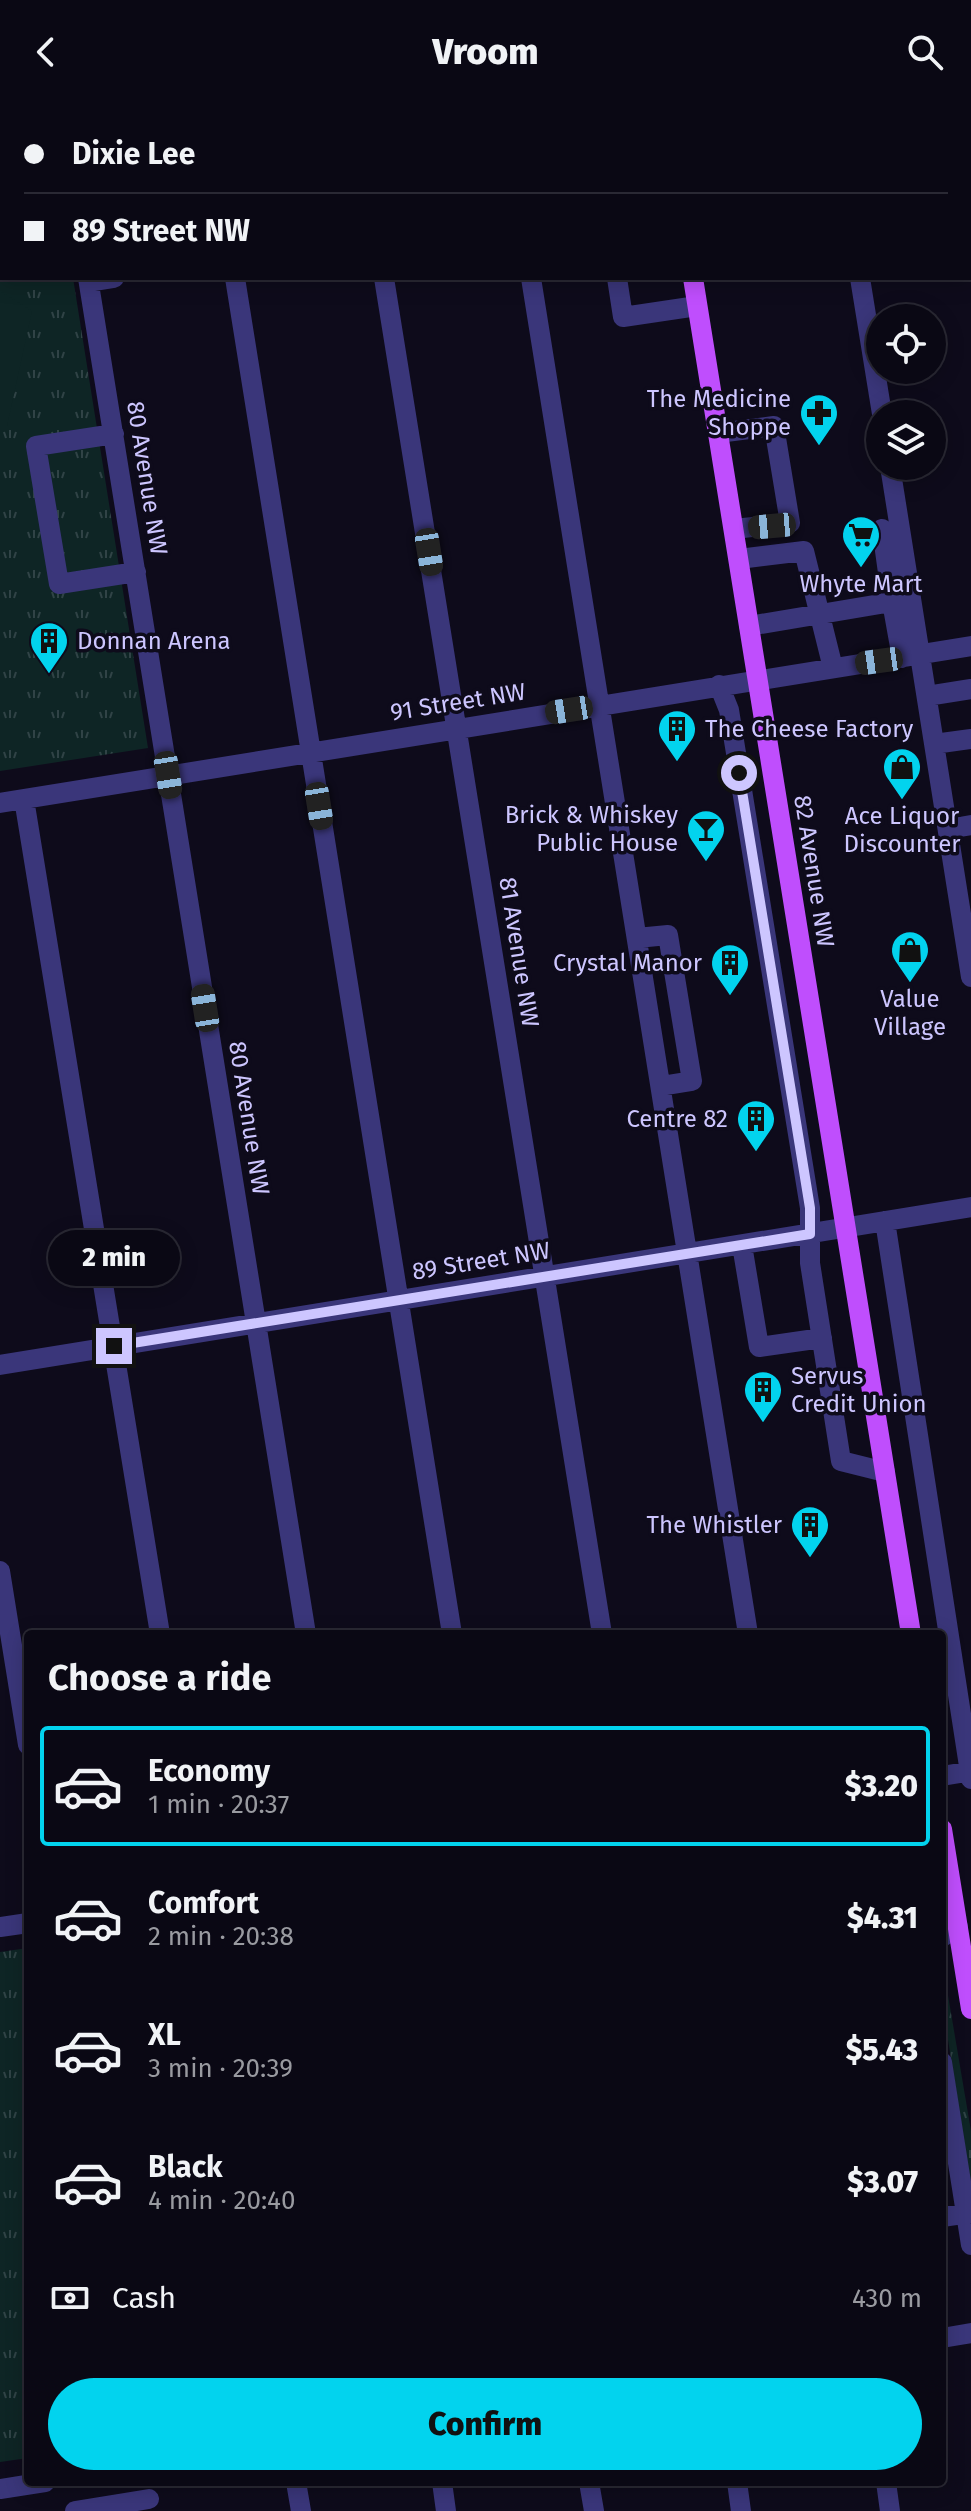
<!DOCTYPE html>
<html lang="en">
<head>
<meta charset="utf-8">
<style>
	:root { --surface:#0a0814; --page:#181622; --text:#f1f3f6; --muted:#999aa0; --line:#2a2934; --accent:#02d3ee }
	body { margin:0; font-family:"Fira Sans",sans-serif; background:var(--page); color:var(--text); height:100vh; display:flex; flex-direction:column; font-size:30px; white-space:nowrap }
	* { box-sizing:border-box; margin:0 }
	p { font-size:26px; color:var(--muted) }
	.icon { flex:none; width:44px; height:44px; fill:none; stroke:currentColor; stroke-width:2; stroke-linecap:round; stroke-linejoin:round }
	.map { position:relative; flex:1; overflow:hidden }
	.sheet { position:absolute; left:24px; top:1526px; width:922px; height:856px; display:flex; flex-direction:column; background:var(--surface); border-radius:8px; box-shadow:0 4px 20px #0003,0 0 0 2px var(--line) }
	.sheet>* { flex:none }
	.hud { position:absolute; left:0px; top:0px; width:972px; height:176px; box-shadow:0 4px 20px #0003,0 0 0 2px var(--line); display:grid; align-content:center; height:176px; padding:0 24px; background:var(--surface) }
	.buttons { position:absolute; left:866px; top:200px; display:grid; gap:16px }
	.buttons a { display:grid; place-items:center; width:80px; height:80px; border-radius:50%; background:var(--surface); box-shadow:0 4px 20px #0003,0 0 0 2px var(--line); font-size:40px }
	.end { position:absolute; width:36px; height:36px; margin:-18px; border:10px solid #cdc6ff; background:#111; box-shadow:0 0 0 4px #111 }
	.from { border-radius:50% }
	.bubble { position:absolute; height:56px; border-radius:28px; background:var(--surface); box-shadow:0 4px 20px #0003,0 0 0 2px var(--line); font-size:26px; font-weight:800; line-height:56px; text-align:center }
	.car { position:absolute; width:24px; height:48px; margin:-24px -12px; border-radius:10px; box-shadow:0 0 6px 2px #0007; background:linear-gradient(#222 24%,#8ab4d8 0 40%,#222 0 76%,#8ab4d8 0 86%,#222 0) }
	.hud b { display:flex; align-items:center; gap:28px; height:76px; font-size:30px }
	.hud b+b { border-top:2px solid var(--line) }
	.hud i { width:20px; height:20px; background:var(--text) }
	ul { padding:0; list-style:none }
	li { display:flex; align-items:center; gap:24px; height:120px; margin:0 16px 12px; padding:0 8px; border:4px solid transparent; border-radius:8px }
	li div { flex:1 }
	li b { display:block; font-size:30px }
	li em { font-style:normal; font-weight:800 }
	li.selected { border-color:var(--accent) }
	li>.icon { width:72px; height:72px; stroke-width:1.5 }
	h2 { padding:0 24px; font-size:36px; line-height:96px }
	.pay { display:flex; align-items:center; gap:20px; height:88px; padding:0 24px; font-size:30px }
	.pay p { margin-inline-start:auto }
	.primary-button { display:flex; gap:16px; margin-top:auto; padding:16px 24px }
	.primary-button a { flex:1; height:92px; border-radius:48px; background:var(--accent); color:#111; font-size:32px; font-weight:800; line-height:92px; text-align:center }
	header { display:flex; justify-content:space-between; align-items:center; height:104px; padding:0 24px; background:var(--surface); font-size:36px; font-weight:800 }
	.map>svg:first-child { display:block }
	.grass { fill:url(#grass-tufts) }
	.pitch { fill:#0e2525 }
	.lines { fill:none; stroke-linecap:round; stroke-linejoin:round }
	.minor { stroke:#3a367a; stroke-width:20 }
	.major { stroke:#bf4efd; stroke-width:20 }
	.route { stroke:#cdc6ff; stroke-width:10 }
	.labels { text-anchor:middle; stroke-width:7; stroke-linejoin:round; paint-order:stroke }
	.poi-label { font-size:24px; fill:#cdc6ff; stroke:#0e0b1b; text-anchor:end }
	.street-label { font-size:24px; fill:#cdc6ff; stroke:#0e0b1b }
</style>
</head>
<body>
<header><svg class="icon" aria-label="back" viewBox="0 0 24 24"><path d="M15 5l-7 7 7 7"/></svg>Vroom<svg class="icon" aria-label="search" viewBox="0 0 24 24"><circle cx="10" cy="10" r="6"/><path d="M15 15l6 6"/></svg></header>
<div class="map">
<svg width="971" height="2407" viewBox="0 0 971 2407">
	<defs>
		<pattern id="grass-tufts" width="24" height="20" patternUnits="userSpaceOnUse" patternTransform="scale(2)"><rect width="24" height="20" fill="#0e2525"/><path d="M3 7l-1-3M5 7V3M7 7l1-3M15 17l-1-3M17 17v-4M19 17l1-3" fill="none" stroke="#304346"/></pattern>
	</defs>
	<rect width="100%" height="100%" fill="#0e0b1b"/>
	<path class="grass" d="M0 0H52L2 2V174H73L148 644 0 667Z
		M28 1844V2354L0 2358V1848Z
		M942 1856 971 2027V2080L942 1898Z"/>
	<path class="pitch" d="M0 187 32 207 7 322H0Z"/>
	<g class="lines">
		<path class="minor" d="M206 0V2
			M356 0V2
			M503 0 504 2
			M833 0V2
			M970 36H971
			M88 174 306 1530
			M235 174 452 1530
			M384 174 602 1530
			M531 174 748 1530
			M617 174 623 213 697 202
			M860 174 882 310
			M89 178 114 174
			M718 329 774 322 790 419 734 425
			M114 330 36 342 59 480 136 468
			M890 362 971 873
			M882 425 892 498
			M739 455 804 447 833 564
			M749 522 892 498 902 554
			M719 581 729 606 810 1104V1159L841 1357 885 1368
			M927 592 971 585
			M934 640 971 635
			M24 695 160 1530
			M0 699 971 542
			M948 725 971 721
			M637 834 668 831 692 977 661 982
			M885 1117 971 1675
			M742 1141 759 1243 822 1234
			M0 1261 971 1103
			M0 1467 28 1641
			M942 1672 971 1667
			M0 1823 28 1819
			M942 1833 958 1823
			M942 1958 971 2141
			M942 2113 971 2109
			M942 2234 971 2229
			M296 2378 301 2407
			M442 2378 446 2407
			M589 2378 594 2407
			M737 2378 741 2407
			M886 2378 890 2407
			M0 2385 45 2378
			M75 2407 149 2395"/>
		<path class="major" d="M653 0V2
			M679 0V2
			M693 174 911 1530
			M942 1725 971 1905"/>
	</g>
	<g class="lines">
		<path class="route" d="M114 1242 810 1130V1104L739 669"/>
	</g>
	<defs>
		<symbol id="pharmacy-pin" viewBox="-11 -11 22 30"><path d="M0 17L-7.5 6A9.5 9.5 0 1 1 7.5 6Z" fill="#02d3ee" stroke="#0e0b1b"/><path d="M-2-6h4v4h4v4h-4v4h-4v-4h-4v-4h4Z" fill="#111"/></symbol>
		<symbol id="supermarket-pin" viewBox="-11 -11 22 30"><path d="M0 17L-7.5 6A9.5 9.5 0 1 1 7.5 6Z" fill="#02d3ee" stroke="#0e0b1b"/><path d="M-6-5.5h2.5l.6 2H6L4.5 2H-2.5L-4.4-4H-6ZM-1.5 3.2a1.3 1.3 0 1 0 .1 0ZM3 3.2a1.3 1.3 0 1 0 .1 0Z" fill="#111"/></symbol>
		<symbol id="building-pin" viewBox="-11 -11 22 30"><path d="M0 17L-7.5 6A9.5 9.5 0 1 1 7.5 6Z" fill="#02d3ee" stroke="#0e0b1b"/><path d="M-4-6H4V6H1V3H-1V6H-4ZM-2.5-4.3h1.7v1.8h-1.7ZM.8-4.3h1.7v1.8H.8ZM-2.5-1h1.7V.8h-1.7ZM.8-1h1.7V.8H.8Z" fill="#111"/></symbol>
		<symbol id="shop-pin" viewBox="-11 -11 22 30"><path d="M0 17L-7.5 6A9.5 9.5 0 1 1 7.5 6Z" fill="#02d3ee" stroke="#0e0b1b"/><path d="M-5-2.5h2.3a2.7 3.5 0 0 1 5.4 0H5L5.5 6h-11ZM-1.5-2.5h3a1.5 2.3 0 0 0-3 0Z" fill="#111"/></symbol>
		<symbol id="bar-pin" viewBox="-11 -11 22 30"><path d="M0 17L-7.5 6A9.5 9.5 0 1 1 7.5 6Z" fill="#02d3ee" stroke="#0e0b1b"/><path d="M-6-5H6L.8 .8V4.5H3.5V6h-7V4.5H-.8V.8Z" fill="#111"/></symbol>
	</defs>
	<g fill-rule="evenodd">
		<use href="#pharmacy-pin" x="797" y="287" width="44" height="60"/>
		<use href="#supermarket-pin" x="839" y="409" width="44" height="60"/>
		<use href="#building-pin" x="27" y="515" width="44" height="60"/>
		<use href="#building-pin" x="655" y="603" width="44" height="60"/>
		<use href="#shop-pin" x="880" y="641" width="44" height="60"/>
		<use href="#bar-pin" x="684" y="703" width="44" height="60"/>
		<use href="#shop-pin" x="888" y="824" width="44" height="60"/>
		<use href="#building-pin" x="708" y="837" width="44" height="60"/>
		<use href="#building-pin" x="734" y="993" width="44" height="60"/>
		<use href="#building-pin" x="741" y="1264" width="44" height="60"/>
		<use href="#building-pin" x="788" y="1399" width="44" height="60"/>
	</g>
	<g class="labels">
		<g class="poi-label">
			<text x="791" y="303">The Medicine<tspan x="791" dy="28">Shoppe</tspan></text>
			<text x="861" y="488" text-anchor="middle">Whyte Mart</text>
			<text x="77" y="545" text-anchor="start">Donnan Arena</text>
			<text x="705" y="633" text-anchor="start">The Cheese Factory</text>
			<text x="678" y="719">Brick &amp; Whiskey<tspan x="678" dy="28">Public House</tspan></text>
			<text x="902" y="720" text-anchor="middle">Ace Liquor<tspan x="902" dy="28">Discounter</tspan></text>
			<text x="702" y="867">Crystal Manor</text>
			<text x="910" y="903" text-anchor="middle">Value<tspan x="910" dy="28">Village</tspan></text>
			<text x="728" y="1023">Centre 82</text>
			<text x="791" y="1280" text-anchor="start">Servus<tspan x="791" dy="28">Credit Union</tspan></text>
			<text x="782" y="1429">The Whistler</text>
		</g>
		<g class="street-label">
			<text transform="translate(147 374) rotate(81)" y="8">80 Avenue NW</text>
			<text transform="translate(458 598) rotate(-9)" y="8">91 Street NW</text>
			<text transform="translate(814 767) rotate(81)" y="8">82 Avenue NW</text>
			<text transform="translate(519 848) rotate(81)" y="8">81 Avenue NW</text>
			<text transform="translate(249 1014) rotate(81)" y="8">80 Avenue NW</text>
			<text transform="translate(481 1157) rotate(-9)" y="8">89 Street NW</text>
		</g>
	</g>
</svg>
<div class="buttons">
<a><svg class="icon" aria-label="locate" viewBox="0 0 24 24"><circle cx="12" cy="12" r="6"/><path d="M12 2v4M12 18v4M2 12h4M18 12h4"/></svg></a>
<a><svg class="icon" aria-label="layers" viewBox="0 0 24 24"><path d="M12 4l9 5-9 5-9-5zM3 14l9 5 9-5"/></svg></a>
</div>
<i class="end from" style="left:739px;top:669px"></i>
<i class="end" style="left:114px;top:1242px"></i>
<div class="bubble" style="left:48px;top:1126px;width:132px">2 min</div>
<i class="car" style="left:772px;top:422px;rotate:265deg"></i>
<i class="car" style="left:429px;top:448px;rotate:171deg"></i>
<i class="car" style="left:879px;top:557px;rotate:262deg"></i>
<i class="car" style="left:569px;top:606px;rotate:261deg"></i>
<i class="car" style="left:168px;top:671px;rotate:171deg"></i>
<i class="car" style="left:319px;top:702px;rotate:171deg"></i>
<i class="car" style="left:205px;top:904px;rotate:351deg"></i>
<div class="hud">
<b><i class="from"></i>Dixie Lee</b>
<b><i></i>89 Street NW</b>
</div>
<section class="sheet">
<h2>Choose a ride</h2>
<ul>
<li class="selected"><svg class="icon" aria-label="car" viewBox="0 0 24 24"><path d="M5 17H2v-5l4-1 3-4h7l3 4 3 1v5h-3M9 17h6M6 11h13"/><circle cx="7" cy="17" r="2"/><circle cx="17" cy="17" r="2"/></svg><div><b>Economy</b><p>1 min · 20:37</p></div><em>$3.20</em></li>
<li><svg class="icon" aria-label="car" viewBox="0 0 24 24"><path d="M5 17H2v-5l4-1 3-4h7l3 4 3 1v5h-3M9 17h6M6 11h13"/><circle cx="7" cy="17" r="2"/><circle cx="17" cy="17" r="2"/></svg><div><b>Comfort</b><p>2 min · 20:38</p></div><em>$4.31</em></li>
<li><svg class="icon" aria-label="car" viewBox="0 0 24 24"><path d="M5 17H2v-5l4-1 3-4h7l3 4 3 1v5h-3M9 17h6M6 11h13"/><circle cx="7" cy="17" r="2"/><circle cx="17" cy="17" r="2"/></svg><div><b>XL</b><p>3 min · 20:39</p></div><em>$5.43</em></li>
<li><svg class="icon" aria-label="car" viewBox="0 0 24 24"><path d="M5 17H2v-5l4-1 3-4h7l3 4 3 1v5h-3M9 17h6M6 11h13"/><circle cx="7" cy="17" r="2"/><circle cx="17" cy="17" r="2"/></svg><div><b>Black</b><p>4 min · 20:40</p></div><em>$3.07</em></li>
</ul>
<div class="pay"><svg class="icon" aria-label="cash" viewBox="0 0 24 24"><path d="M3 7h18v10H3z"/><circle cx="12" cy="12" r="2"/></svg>Cash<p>430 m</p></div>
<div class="primary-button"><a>Confirm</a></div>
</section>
</div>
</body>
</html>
